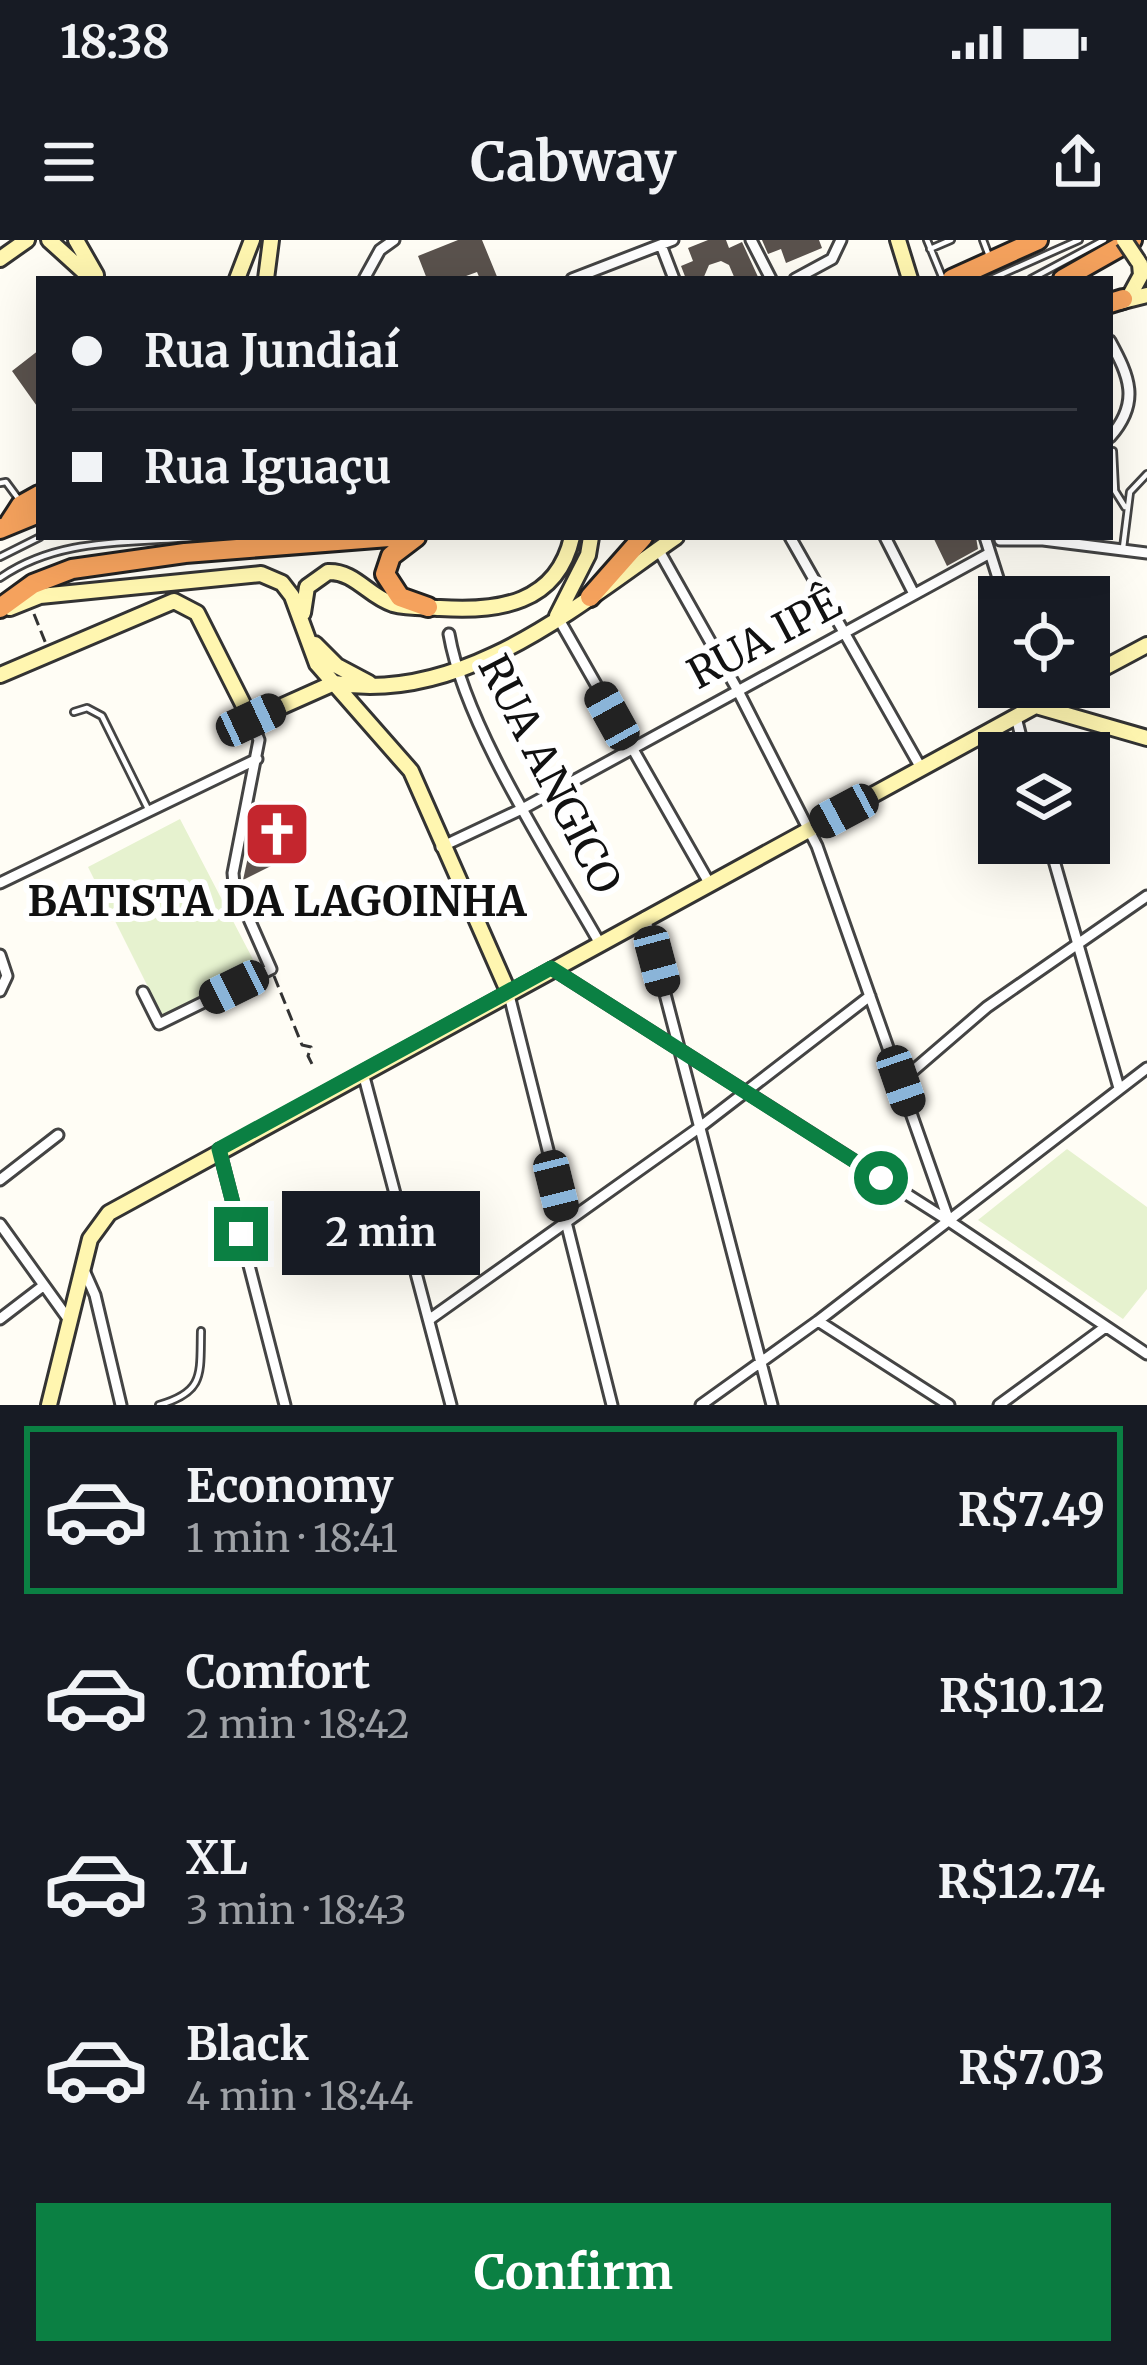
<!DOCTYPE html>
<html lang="en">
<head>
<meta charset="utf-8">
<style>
	:root { --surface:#171b24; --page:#20242c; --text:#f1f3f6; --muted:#9ea1a6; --line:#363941; --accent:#0b8043 }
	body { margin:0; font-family:Merriweather,serif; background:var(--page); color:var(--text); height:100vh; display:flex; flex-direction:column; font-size:45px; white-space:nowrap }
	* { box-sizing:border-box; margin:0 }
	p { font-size:39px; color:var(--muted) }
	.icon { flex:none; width:66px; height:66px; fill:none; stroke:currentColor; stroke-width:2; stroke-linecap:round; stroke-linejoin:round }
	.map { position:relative; height:1165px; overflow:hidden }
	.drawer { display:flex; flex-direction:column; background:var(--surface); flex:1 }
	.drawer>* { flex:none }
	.hud { position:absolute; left:36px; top:36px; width:1077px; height:264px; border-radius:0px; box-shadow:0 12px 48px #0002; display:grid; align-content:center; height:264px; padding:0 36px; background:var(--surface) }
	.buttons { position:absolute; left:978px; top:336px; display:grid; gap:24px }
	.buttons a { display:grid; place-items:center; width:132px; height:132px; border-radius:0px; background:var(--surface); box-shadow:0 12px 48px #0002; font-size:60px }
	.end { position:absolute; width:54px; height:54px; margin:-27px; border:15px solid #0b8043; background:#fff; box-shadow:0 0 0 6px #fff }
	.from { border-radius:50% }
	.bubble { position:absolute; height:84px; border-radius:0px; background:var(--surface); box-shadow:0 12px 48px #0002; font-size:39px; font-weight:700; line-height:84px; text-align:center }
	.car { position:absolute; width:36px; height:72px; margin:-36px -18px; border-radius:15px; box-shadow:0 0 9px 3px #0007; background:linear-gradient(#222 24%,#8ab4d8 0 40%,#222 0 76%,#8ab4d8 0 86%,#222 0) }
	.hud b { display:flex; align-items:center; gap:42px; height:114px; font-size:45px }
	.hud b+b { border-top:3px solid var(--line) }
	.hud i { width:30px; height:30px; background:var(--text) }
	ul { padding:21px 0 0; list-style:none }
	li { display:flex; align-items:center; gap:36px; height:168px; margin:0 24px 18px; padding:0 12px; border:6px solid transparent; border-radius:0px }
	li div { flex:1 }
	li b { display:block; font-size:45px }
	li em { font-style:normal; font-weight:700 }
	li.active { border-color:var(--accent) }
	li>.icon { width:108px; height:108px; stroke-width:1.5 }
	.primary-button { display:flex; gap:24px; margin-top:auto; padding:24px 36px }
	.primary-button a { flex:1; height:138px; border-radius:0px; background:var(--accent); color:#fff; font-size:48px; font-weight:700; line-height:138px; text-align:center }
	.status { display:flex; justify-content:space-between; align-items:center; height:84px; padding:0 60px; background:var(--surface); direction:ltr }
	.status svg { height:33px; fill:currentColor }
	header { display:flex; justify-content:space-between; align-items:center; height:156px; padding:0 36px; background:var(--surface); font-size:54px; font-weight:700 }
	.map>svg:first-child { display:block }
	.pitch { fill:#e6f2cf }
	.building { fill:#5a524d }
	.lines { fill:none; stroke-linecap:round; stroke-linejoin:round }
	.lane-casing { stroke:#444; stroke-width:10 }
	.street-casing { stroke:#444; stroke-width:15 }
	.secondary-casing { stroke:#333; stroke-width:20 }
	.highway-casing { stroke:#222; stroke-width:24 }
	.path { stroke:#333; stroke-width:3; stroke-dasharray:12 6; stroke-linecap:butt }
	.lane { stroke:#fff; stroke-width:4.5 }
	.street { stroke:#fff; stroke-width:9 }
	.secondary { stroke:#fff6b0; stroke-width:14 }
	.highway { stroke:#f5a25d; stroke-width:18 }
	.secondary-bridge-casing { stroke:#333; stroke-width:20; stroke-linecap:butt }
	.secondary-bridge { stroke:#fff6b0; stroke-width:14 }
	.route { stroke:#0b8043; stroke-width:15 }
	.labels { text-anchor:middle; stroke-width:12; stroke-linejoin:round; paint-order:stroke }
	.street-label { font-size:42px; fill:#111; stroke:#fff }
	.poi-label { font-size:42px; font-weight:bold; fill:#111; stroke:#fff }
</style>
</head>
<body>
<div class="status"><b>18:38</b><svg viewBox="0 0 49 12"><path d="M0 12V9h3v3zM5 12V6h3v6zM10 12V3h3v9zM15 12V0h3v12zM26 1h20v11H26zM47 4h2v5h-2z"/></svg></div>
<header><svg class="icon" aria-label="menu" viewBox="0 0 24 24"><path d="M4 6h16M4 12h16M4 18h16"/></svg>Cabway<svg class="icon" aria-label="share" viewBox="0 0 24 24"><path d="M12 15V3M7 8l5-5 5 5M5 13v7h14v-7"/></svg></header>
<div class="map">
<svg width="1147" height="1165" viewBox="0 0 1147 1165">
	<rect width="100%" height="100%" fill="#fffdf5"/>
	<path class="pitch" d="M180 579 258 729 164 779 88 627Z
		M1067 909 1147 967V1049L1123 1079 978 980Z"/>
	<path class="building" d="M458 0H482L498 39H480L477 32 458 39H427L418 16Z
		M708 0H726L729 8 742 2 759 39H735L729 25 721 21 709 25 703 39H686L681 26 693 21 688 8Z
		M762 0H819L822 8 786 23 781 9 768 14Z
		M39 110V169L12 131Z
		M933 297H976L978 309 947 326Z
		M279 571 283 577 290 572 307 608 243 640 256 580Z"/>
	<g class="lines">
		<defs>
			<path id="lane" d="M927 0 943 39
				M983 0 989 16
				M930 9 951 0
				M991 39 1079 0
				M1031 39 1104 0
				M1113 211 1115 251 1125 267
				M0 243 6 242 20 261
				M1123 308 1130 252 1147 234
				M0 317 40 297
				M0 338C60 296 131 304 201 297
				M74 472 87 468 102 476 149 571
				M159 1165C205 1152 200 1134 201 1091"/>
			<path id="street" d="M751 0 771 39
				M661 5 674 39
				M364 39 380 10 394 0
				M572 39 673 0
				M795 39 832 19 841 0
				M1110 101C1129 136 1141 162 1110 197
				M790 297 921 528
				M885 297 914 354
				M985 297 1004 357
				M1000 300H1043L1147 313
				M658 309 737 449 817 606 949 981
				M557 376 708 641
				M449 394C465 487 551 617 599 702
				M1031 447 1036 466
				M1016 477 1025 513
				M1049 603 1119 848
				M441 607 524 568 990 313
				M0 643 257 519
				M645 677 772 1165
				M0 715 7 736 0 751
				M551 728 949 981 1147 1114
				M508 751 612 1165
				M143 752 159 784 271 729 234 645 233 633 259 500 251 480
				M363 833 451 1165
				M901 841 987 767 1147 656
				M219 909 285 1165
				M0 940 58 895
				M0 984 69 1080
				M83 1028 95 1055 121 1165
				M0 1079 43 1046
				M430 1079 700 887 870 756
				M818 1081 949 1165
				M701 1165 818 1081 1147 828
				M999 1165 1104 1088"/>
			<path id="secondary" d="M49 0 92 39
				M76 0 96 35
				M898 0 910 39
				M0 19 27 0
				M237 39 252 0
				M266 39 271 0
				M1129 57 1141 35 1140 24
				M1119 62 1147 55
				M10 368 40 356 261 334 282 343 292 356 317 424 411 531 508 751
				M303 373 307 347 328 332C355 331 368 356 393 364 408 368 424 367 440 368 498 372 557 364 572 297
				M557 376 588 315 591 297
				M315 404 337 426 369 443
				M0 435 174 361 197 373 251 480 334 443
				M1089 436 1147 405
				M334 443C462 465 578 365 676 297
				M1036 466 1147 498
				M49 1165 90 999 109 973 1070 447"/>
			<path id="highway" d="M952 39 1038 0
				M1063 39 1132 0
				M1110 63 1123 59
				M10 282 21 265 39 255
				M0 289 39 273
				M416 297 391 316 385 334 400 357 428 367
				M590 357 643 297
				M0 368 33 344 72 329 185 313 389 297"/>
		</defs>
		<use href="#lane" class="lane-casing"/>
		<use href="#street" class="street-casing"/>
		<use href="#secondary" class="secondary-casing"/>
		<use href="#highway" class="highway-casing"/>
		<path class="path" d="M34 374 46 404
			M274 736 302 805 311 807 308 816 313 826"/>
		<use href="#lane" class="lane"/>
		<use href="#street" class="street"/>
		<use href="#secondary" class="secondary"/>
		<use href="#highway" class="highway"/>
		<defs>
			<path id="secondary-bridge" d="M1124 0 1138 21"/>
		</defs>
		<use href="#secondary-bridge" class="secondary-bridge-casing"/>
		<use href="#secondary-bridge" class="secondary-bridge"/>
	</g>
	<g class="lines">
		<path class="route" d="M241 994 219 909 551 728 881 938"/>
	</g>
	<defs>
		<symbol id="church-square" viewBox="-11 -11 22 22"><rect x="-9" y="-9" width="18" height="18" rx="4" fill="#c4262e" stroke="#fff"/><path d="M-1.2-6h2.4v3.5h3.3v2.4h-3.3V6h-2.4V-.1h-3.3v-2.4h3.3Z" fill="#fff"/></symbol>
	</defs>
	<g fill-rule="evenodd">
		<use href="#church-square" x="239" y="556" width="76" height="76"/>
	</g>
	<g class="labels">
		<g class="street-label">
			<text transform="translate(764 398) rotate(-28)" y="15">RUA IPÊ</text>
			<text transform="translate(550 534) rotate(63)" y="15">RUA ANGICO</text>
		</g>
		<g class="poi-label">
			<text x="277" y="676">BATISTA DA LAGOINHA</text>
		</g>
	</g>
</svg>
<div class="buttons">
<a><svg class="icon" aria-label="locate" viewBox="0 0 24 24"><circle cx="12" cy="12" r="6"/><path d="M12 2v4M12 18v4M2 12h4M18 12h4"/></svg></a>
<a><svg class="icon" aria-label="layers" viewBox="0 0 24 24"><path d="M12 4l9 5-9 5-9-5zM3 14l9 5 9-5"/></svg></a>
</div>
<i class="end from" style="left:881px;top:938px"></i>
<i class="end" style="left:241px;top:994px"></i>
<div class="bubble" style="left:282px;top:951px;width:198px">2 min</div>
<i class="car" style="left:612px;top:476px;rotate:331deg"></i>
<i class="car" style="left:251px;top:480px;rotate:65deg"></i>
<i class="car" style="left:844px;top:571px;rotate:242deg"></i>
<i class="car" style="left:657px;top:721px;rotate:165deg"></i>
<i class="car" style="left:234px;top:747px;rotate:244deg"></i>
<i class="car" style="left:901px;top:841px;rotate:161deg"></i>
<i class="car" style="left:556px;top:946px;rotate:166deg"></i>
<div class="hud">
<b><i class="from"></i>Rua Jundiaí</b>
<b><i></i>Rua Iguaçu</b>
</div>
</div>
<section class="drawer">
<ul>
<li class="active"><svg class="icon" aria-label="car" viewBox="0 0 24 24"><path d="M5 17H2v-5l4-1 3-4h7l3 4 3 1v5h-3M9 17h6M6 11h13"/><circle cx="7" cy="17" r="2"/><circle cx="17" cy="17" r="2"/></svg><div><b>Economy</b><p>1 min · 18:41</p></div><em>R$7.49</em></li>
<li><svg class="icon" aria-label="car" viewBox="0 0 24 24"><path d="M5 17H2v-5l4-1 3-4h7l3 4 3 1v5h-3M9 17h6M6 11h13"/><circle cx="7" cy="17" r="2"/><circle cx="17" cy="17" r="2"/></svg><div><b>Comfort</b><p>2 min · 18:42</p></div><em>R$10.12</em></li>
<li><svg class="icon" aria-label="car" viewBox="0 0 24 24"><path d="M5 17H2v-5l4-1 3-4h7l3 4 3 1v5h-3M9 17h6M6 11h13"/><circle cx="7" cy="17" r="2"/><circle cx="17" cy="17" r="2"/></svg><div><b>XL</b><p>3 min · 18:43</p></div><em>R$12.74</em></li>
<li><svg class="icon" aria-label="car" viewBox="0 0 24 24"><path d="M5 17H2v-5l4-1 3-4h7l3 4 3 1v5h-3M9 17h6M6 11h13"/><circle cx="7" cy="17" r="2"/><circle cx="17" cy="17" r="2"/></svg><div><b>Black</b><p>4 min · 18:44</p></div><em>R$7.03</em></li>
</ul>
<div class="primary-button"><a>Confirm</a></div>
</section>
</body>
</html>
